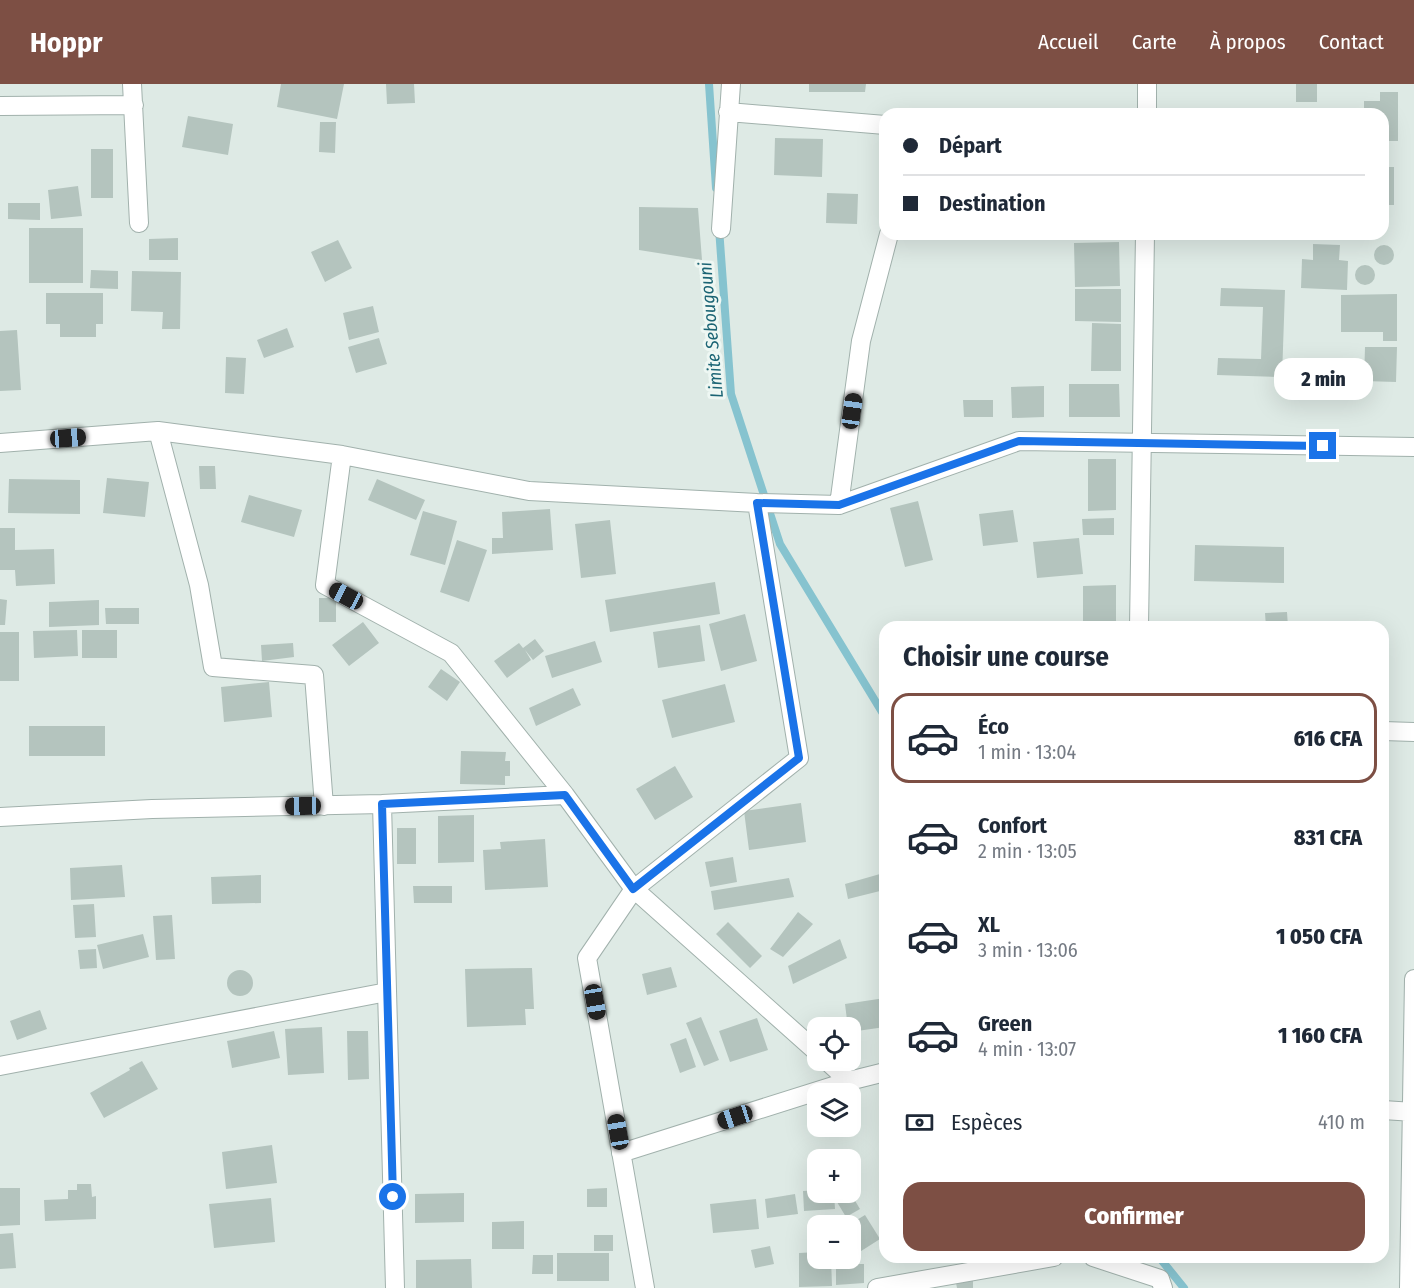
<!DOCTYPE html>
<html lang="fr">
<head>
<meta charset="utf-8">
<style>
	:root { --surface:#fff; --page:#f2f2f3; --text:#1f2937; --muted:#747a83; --line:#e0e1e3; --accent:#7d4f44 }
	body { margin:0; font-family:"Fira Sans Condensed",sans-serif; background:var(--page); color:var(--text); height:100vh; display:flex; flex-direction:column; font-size:22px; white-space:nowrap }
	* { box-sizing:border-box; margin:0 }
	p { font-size:20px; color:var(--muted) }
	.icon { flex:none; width:33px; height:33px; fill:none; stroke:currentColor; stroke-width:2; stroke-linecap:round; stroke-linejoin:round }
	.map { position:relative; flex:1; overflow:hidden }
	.sheet { position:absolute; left:879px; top:537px; width:510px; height:642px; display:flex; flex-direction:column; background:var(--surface); border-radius:18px; box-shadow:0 6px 24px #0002 }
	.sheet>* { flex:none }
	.guide { position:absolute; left:879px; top:24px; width:510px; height:132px; border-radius:18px; box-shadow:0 6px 24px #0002; display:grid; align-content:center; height:132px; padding:0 24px; background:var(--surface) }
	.buttons { position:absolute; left:807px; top:933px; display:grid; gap:12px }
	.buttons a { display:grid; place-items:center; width:54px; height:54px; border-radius:12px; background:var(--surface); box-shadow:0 6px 24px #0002; font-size:30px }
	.end { position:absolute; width:27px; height:27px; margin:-14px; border:8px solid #1a73e8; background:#fff; box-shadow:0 0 0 3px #fff }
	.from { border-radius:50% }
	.bubble { position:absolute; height:42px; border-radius:18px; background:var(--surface); box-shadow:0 6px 24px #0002; font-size:20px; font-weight:800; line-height:42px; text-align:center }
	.car { position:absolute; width:18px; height:36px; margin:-18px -9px; border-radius:8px; box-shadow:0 0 4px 2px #0007; background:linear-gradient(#222 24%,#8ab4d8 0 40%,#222 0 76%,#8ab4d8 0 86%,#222 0) }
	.guide b { display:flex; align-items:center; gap:21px; height:57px; font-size:22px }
	.guide b+b { border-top:2px solid var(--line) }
	.guide i { width:15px; height:15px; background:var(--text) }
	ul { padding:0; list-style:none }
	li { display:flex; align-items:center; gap:18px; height:90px; margin:0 12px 9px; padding:0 12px; border:3px solid transparent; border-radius:18px }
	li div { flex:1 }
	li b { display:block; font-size:22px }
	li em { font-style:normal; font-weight:800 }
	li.selected { border-color:var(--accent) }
	li>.icon { width:54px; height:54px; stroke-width:1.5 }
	h2 { padding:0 24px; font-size:27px; line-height:72px }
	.pay { display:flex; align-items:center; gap:15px; height:66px; padding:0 24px; font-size:22px }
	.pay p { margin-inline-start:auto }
	.cta { display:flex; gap:12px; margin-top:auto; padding:12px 24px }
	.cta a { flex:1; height:69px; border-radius:18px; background:var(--accent); color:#fff; font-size:24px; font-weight:800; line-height:69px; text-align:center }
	header { display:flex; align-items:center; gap:36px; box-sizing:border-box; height:84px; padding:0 30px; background:var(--accent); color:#fff }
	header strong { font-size:28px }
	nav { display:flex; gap:33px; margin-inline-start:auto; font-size:21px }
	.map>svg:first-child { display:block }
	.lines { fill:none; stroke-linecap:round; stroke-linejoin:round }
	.stream { stroke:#86c3cf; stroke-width:8 }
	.building { fill:#b4c4be }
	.minor-casing { stroke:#a1b1ac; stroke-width:20 }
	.minor { stroke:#fff; stroke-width:18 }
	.route { stroke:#1a73e8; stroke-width:8 }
	.labels { text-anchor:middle; stroke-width:6; stroke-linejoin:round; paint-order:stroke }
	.water-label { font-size:18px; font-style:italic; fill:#1b6474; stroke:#eef7f3 }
</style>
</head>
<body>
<header>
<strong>Hoppr</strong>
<nav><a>Accueil</a><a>Carte</a><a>À propos</a><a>Contact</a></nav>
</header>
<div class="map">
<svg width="1414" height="1204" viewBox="0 0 1414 1204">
	<rect width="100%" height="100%" fill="#deeae5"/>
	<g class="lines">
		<path class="stream" d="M709 0 716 104
			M719 144 731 310 780 460 885 633
			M1159 1173 1184 1204"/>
	</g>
	<path class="building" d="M281 0H344L337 35 277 23Z
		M386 0H414L415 19 387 20Z
		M809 0H866L865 8H809Z
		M1296 0H1317V18H1296Z
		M1380 8H1398V57H1383V30H1364V17H1380Z
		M188 32 233 40 228 71 182 63Z
		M320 38H336L335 69 319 68Z
		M775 54 823 55 822 93 774 91Z
		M91 65H113V114H91Z
		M1383 83H1394V121H1383Z
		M78 102 82 132 51 135 48 106Z
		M827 109 858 110 857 140 826 139Z
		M8 119H40V136L8 135Z
		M639 123 698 124 702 176 639 166Z
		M29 144H83V199H29Z
		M178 154V176H149V155Z
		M338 156 352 184 325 198 311 168Z
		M1119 158 1120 202 1075 203 1074 159Z
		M1313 160 1340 161 1339 176 1348 177 1347 206 1301 204 1302 175 1313 176Z
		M1374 171a10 10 0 1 1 20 0a10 10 0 1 1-20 0Z
		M1355 191a10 10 0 1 1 20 0a10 10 0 1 1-20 0Z
		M91 186 118 187V205L90 204Z
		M132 187 181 188 180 245H162L163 228 131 227Z
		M1221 204 1285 206 1282 293 1217 291 1218 274 1261 275 1263 223 1220 222Z
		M1075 205H1121V238L1075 237Z
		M46 209H103V240H96V253H60V240H46Z
		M1397 210V257H1383V248H1341V211Z
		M373 222 379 248 349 256 343 229Z
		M1092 239 1121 240V287H1091Z
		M287 244 294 263 264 274 257 256Z
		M17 246 21 306 0 307V247Z
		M379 254 387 280 356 289 348 263Z
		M1365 263H1397L1396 298 1364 297Z
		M226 273 246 274 244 310 225 309Z
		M1069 300H1119L1120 333H1069Z
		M1044 302V333L1012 334 1011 303Z
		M963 316H993V333H964Z
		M1088 375H1116V426L1088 427Z
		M199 382H215L216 405H200Z
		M107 394 149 398 145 433 103 429Z
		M9 395 80 396V430L8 429Z
		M377 395 425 416 416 436 368 416Z
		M249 411 302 426 294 453 241 438Z
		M918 417 933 476 905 483 890 424Z
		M550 425 553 466 492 470V454H503L502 428Z
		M1013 426 1018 458 983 462 979 430Z
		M423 427 457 437 445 481 410 471Z
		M1114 434V451H1083L1082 435Z
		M610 436 616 490 581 494 575 440Z
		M0 444H15V466L54 465 55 500 16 502 15 486H0Z
		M1079 454 1083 490 1037 494 1033 458Z
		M457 456 487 466 469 518 440 508Z
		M1195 461 1284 463V499L1194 497Z
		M715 498 720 530 610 548 605 516Z
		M1116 501V543H1083V502Z
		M319 514H336V538H319Z
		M0 515 7 516 5 541H0Z
		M99 516V541L49 543V518Z
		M105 524H139V540H106Z
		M1287 528 1288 543H1266L1265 529Z
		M745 530 757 577 721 587 709 540Z
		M363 538 379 559 349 582 332 561Z
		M700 541 705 577 658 584 653 548Z
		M77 546 78 572 34 574 33 547Z
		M82 546H117V574H82Z
		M0 548H19V597H0Z
		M535 555 544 567 533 576 525 566 531 576 507 594 494 577 519 559 523 564Z
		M595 557 602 578 552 594 545 572Z
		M293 559 294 573 262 577 261 561Z
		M441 585 460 598 447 617 428 603Z
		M269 598 272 633 224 638 221 603Z
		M725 600 735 638 672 654 662 616Z
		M573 604 581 621 536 642 529 624Z
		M29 642H105V672H29Z
		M461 667 506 668 505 677H510V692H505V701L460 700Z
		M675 682 693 713 655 736 636 705Z
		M801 719 806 758 749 766 744 727Z
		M474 731V778L438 779V732Z
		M397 744H416V780H397Z
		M545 755 548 803 485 806 483 766 501 765 500 758Z
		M733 773 737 798 710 803 705 778Z
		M122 781 125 813 71 816 70 784Z
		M880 790 884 806 848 815 845 800Z
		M261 791V819L212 820 211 793Z
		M789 794 794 813 714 826 711 807Z
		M413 802H452V819H414Z
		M94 820 96 853 75 854 73 821Z
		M1383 823H1386L1385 869H1383Z
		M798 828 813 840 783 873 770 865Z
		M172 831 175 875 156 876 153 832Z
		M728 838 762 872 750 884 716 850Z
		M143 850 149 873 103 885 97 861Z
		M840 855 847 874 793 900 788 882Z
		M96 865 97 884 80 885 78 866Z
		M671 883 677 903 647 911 642 890Z
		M532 884 534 925H525L526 941 467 943 465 885Z
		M227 899a13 13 0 1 1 26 0a13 13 0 1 1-26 0Z
		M885 914V943L850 948V944H848L845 920Z
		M40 926 47 945 17 956 10 937Z
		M701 933 719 976 704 982 686 939Z
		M757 934 768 966 730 978 719 947Z
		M322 943 324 989 288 991 285 945Z
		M274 947 280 974 232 984 227 957Z
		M347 947H368L369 995 348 996Z
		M686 954 696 983 680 989 670 960Z
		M142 977 158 1005 104 1034 90 1009 130 986 129 984Z
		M272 1061 277 1099 226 1105 222 1068Z
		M77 1100H91L92 1113 96 1112V1135L45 1137 44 1116 68 1115V1106H77Z
		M0 1104H20V1141L0 1142Z
		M607 1104V1123H587V1105Z
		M818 1106V1108H834L835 1125 804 1127 803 1107Z
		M464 1109V1138L415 1139V1110Z
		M795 1110 798 1130 767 1134 765 1115Z
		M851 1110 860 1125 846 1133 837 1118Z
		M271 1114 275 1158 214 1164 209 1120Z
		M756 1115 759 1145 713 1149 710 1120Z
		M865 1131 880 1155 858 1169 850 1158V1140Z
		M524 1137V1165H492V1138Z
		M13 1149 16 1184 0 1185V1150Z
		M594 1151H613V1167H594Z
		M770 1162 774 1180 755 1184 751 1166Z
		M818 1168V1174H831L832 1202 799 1203V1169Z
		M557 1169H609V1197H557Z
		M533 1171H553V1190H532Z
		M471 1175 472 1204H416V1176Z
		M836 1180H864V1199L836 1201Z
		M973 1197V1204H957L956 1199Z"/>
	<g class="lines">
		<defs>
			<path id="minor" d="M132 0 139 139
				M0 22 134 21
				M728 28 885 41
				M1147 30V0
				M721 145 731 0
				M158 347 199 501 213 583 314 591 324 722
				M0 359 158 347 342 371 529 407 757 419 839 421 1019 357 1414 363
				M342 371 325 501 451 569 565 711 634 805 818 969
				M839 421 861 257 889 150
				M1139 543 1145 150
				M1383 647 1414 648
				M382 720 395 1204
				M0 733 152 725 382 720 565 711
				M826 976 849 997
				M0 982 387 908
				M1383 1026 1414 1028
				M621 1069 849 997 885 988
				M1093 1173 1160 1195 1163 1204
				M645 1204 587 874 634 805 799 674 757 419
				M877 1204 1054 1173
				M1409 1204 1414 895"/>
		</defs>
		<use href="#minor" class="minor-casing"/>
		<use href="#minor" class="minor"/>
	</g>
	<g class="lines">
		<path class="route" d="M393 1113 382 720 565 711 633 805 799 674 757 419 839 421 1019 357 1323 362"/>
	</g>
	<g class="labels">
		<g class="water-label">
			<text transform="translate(711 246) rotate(-95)" y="6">Limite Sebougouni</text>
		</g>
	</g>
</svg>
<div class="buttons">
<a><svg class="icon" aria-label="locate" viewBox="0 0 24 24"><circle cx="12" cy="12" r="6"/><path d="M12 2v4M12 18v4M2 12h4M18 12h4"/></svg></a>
<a><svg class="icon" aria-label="layers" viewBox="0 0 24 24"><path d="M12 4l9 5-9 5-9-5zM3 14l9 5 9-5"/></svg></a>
<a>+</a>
<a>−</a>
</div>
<i class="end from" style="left:393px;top:1113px"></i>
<i class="end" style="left:1323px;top:362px"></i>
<div class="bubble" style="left:1274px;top:274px;width:99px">2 min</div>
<i class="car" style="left:852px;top:327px;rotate:8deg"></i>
<i class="car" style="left:68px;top:354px;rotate:86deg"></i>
<i class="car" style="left:346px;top:512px;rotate:298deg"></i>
<i class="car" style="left:303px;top:722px;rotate:269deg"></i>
<i class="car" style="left:595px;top:918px;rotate:170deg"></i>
<i class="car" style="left:735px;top:1033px;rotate:252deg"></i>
<i class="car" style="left:618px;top:1048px;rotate:350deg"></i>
<div class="guide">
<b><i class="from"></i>Départ</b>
<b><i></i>Destination</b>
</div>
<section class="sheet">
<h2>Choisir une course</h2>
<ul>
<li class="selected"><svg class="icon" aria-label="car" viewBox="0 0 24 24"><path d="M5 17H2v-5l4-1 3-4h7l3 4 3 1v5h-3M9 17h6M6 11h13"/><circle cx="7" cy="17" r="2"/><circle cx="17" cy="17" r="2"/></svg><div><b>Éco</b><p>1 min · 13:04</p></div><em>616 CFA</em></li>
<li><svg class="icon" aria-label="car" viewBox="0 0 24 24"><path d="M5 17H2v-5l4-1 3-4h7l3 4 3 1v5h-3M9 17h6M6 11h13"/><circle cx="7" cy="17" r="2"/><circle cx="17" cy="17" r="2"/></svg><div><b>Confort</b><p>2 min · 13:05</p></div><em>831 CFA</em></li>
<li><svg class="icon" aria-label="car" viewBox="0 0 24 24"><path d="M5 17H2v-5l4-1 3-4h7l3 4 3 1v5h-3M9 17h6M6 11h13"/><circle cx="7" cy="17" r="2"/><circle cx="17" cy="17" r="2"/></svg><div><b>XL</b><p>3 min · 13:06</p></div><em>1 050 CFA</em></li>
<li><svg class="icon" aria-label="car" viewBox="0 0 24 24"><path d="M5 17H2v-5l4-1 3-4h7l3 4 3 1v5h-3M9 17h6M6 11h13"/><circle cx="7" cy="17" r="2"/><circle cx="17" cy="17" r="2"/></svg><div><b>Green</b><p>4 min · 13:07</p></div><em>1 160 CFA</em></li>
</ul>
<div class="pay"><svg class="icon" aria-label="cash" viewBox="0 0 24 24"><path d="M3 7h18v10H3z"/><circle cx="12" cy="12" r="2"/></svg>Espèces<p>410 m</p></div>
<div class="cta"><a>Confirmer</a></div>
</section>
</div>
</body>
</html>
